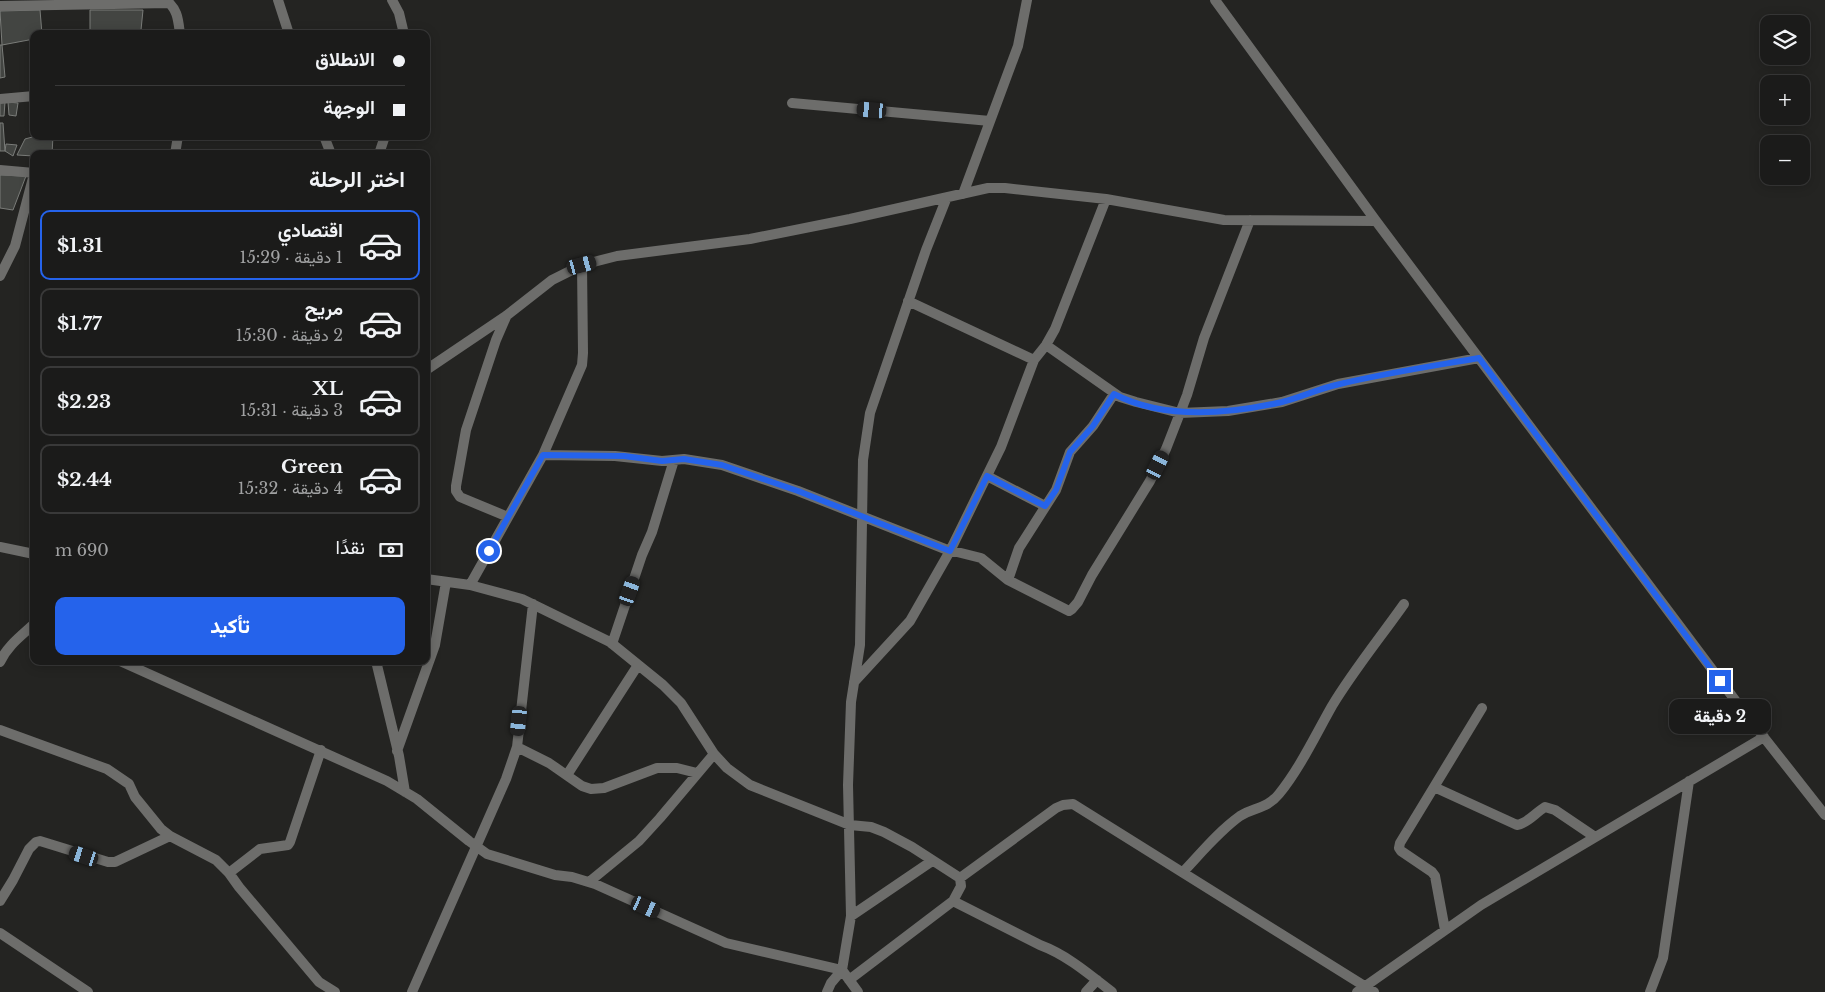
<!DOCTYPE html>
<html lang="ar">
<head>
<meta charset="utf-8">
<style>
	:root { --surface:#1b1b1a; --page:#242423; --text:#f1f3f6; --muted:#a0a1a2; --line:#393939; --accent:#2563eb }
	body { margin:0; font-family:"Libre Baskerville",Vazirmatn,serif; background:var(--page); color:var(--text); direction:rtl; height:100vh; display:flex; flex-direction:column; font-size:19px; white-space:nowrap }
	* { box-sizing:border-box; margin:0 }
	p { font-size:16px; color:var(--muted) }
	.icon { flex:none; width:28px; height:28px; fill:none; stroke:currentColor; stroke-width:2; stroke-linecap:round; stroke-linejoin:round }
	.map { position:relative; flex:1; overflow:hidden; direction:ltr }
	.side { position:absolute; left:30px; top:150px; width:400px; height:515px; display:flex; flex-direction:column; background:var(--surface); border-radius:10px; box-shadow:0 2px 12px #0003,0 0 0 1px var(--line); direction:rtl }
	.side>* { flex:none }
	.guide { position:absolute; left:30px; top:30px; width:400px; height:110px; border-radius:10px; box-shadow:0 2px 12px #0003,0 0 0 1px var(--line); direction:rtl; display:grid; align-content:center; height:110px; padding:0 25px; background:var(--surface) }
	.tools { position:absolute; left:1760px; top:15px; display:grid; gap:10px }
	.tools a { display:grid; place-items:center; width:50px; height:50px; border-radius:10px; background:var(--surface); box-shadow:0 2px 12px #0003,0 0 0 1px var(--line); font-size:25px }
	.end { position:absolute; width:22px; height:22px; margin:-11px; border:6px solid #2563eb; background:#fff; box-shadow:0 0 0 2px #fff }
	.from { border-radius:50% }
	.bubble { position:absolute; height:35px; border-radius:10px; background:var(--surface); box-shadow:0 2px 12px #0003,0 0 0 1px var(--line); font-size:16px; font-weight:800; line-height:35px; text-align:center; direction:rtl }
	.car { position:absolute; width:15px; height:30px; margin:-15px -8px; border-radius:6px; box-shadow:0 0 4px 1px #0007; background:linear-gradient(#222 24%,#8ab4d8 0 40%,#222 0 76%,#8ab4d8 0 86%,#222 0) }
	.guide b { display:flex; align-items:center; gap:18px; height:48px; font-size:19px }
	.guide b+b { border-top:1px solid var(--line) }
	.guide i { width:12px; height:12px; background:var(--text) }
	ul { padding:0; list-style:none }
	li { display:flex; align-items:center; gap:15px; height:70px; margin:0 10px 8px; padding:0 15px; border:2px solid var(--line); border-radius:10px }
	li div { flex:1 }
	li b { display:block; font-size:19px }
	li em { font-style:normal; font-weight:800 }
	li.active { border-color:var(--accent) }
	li>.icon { width:45px; height:45px; stroke-width:1.5 }
	h2 { padding:0 25px; font-size:22px; line-height:60px }
	.pay { display:flex; align-items:center; gap:12px; height:55px; padding:0 25px; font-size:19px }
	.pay p { margin-inline-start:auto }
	.cta { display:flex; gap:10px; margin-top:auto; padding:10px 25px }
	.cta a { flex:1; height:58px; border-radius:10px; background:var(--accent); color:#fff; font-size:20px; font-weight:800; line-height:58px; text-align:center }
	.map>svg:first-child { display:block }
	.building { fill:#434542; stroke:#7a7c79 }
	.lines { fill:none; stroke-linecap:round; stroke-linejoin:round }
	.minor { stroke:#6d6d6b; stroke-width:10 }
	.route { stroke:#2563eb; stroke-width:6 }
</style>
</head>
<body>
<div class="map">
<svg width="1825" height="992" viewBox="0 0 1825 992">
	<rect width="100%" height="100%" fill="#242422"/>
	<path class="building" d="M40 10 42 34H34V39L2 45 0 11Z
		M90 10H143L141 30 90 32Z
		M0 45H2L5 77 0 78Z
		M5 102 4 116H0V103Z
		M8 102 18 103 16 116 9 115Z
		M0 123H3L5 151H0Z
		M36 136H53L52 154H34V156L17 155 25 139Z
		M6 144 17 145 13 156 5 151Z
		M0 175 26 176 13 210 0 208Z"/>
	<g class="lines">
		<path class="minor" d="M166 0C178 10 178 19 180 34
			M278 0 289 34
			M392 0 399 13 404 34
			M1215 0 1376 221 1744 712 1825 815
			M0 6 169 3
			M0 99 34 96
			M792 103 990 121
			M324 136 331 154
			M175 154 178 136
			M379 154 385 136
			M0 170 34 173
			M963 194 1018 46 1027 0
			M0 276 15 246 34 174
			M908 301 1034 360
			M506 317 496 340 466 430 456 486V491L460 497 508 517
			M1046 345 1120 397 1136 402 1180 413 1228 411 1282 402 1338 384 1479 358
			M426 370 506 316 552 280 582 265 617 256 750 239 850 219 988 188H1005L1106 199 1224 220 1376 221
			M543 455 615 456 662 461 684 459 722 465 798 491 945 549 981 558 1008 580 1069 611 1072 609 1078 602 1092 575 1150 481 1166 449 1187 395 1204 338 1250 220
			M987 476 1045 506
			M0 547 34 554
			M426 579 470 585 522 599 610 642 663 685 681 703 714 754 727 768 750 785 850 825 871 827 884 832 912 847 960 878 961 886 953 901 849 980
			M1008 580 1019 548 1056 490 1070 452 1093 426 1114 394
			M470 585 543 455 582 365 583 353 582 265
			M612 644 642 555 652 532 674 460
			M120 661 387 781 417 799 469 841 487 854 555 875 572 877 595 884 726 943 842 970 858 992
			M376 661 399 756 405 792
			M0 662C7 646 21 636 34 624
			M854 682 910 621 950 551 1001 447 1034 360 1046 345 1055 329 1106 199
			M0 730 107 769 129 784 135 797 161 829 170 836 216 860 229 873 239 887 319 982 335 992
			M517 747 549 763 582 786 591 789 604 788 657 768H677L697 773
			M397 751 435 645 446 582
			M567 775 638 665
			M1434 787 1517 825C1528 823 1535 813 1545 807L1555 810 1595 837
			M1183 872C1201 853 1219 831 1240 816 1254 807 1267 809 1279 794 1300 768 1315 736 1332 706 1353 671 1380 638 1404 604
			M229 873 260 849 288 845 290 842 321 750
			M960 878 1056 808 1063 805 1073 804 1374 992
			M589 882 639 841 660 818 714 754
			M0 901 13 880 29 849 36 842 40 841 108 862H115L170 836
			M953 901 1040 945C1067 955 1089 974 1112 992
			M851 916 932 861
			M1445 930 1435 876 1432 872 1401 851 1399 848 1400 843 1482 708
			M0 933 88 992
			M412 992 506 779 517 747 533 604
			M827 992 831 983 842 970 851 916 848 785 851 702 860 645 863 460 870 413 926 250 947 197
			M1086 992 1097 980
			M1357 992 1481 905 1764 737
			M1650 992 1663 958 1689 781"/>
	</g>
	<g class="lines">
		<path class="route" d="M489 551 543 455 624 456 662 461 684 459 722 465 798 491 950 551 987 476 1045 506 1056 490 1070 452 1093 426 1114 394C1164 420 1229 414 1282 402 1302 397 1320 388 1340 384 1386 373 1433 366 1479 358L1720 681"/>
	</g>
</svg>
<div class="tools">
<a><svg class="icon" aria-label="layers" viewBox="0 0 24 24"><path d="M12 4l9 5-9 5-9-5zM3 14l9 5 9-5"/></svg></a>
<a>+</a>
<a>−</a>
</div>
<i class="end from" style="left:489px;top:551px"></i>
<i class="end" style="left:1720px;top:681px"></i>
<div class="bubble" style="left:1669px;top:699px;width:102px">2 دقيقة</div>
<i class="car" style="left:872px;top:110px;rotate:275deg"></i>
<i class="car" style="left:582px;top:265px;rotate:75deg"></i>
<i class="car" style="left:1158px;top:465px;rotate:26deg"></i>
<i class="car" style="left:630px;top:591px;rotate:19deg"></i>
<i class="car" style="left:519px;top:721px;rotate:186deg"></i>
<i class="car" style="left:84px;top:856px;rotate:288deg"></i>
<i class="car" style="left:646px;top:907px;rotate:114deg"></i>
<div class="guide">
<b><i class="from"></i>الانطلاق</b>
<b><i></i>الوجهة</b>
</div>
<section class="side">
<h2>اختر الرحلة</h2>
<ul>
<li class="active"><svg class="icon" aria-label="car" viewBox="0 0 24 24"><path d="M5 17H2v-5l4-1 3-4h7l3 4 3 1v5h-3M9 17h6M6 11h13"/><circle cx="7" cy="17" r="2"/><circle cx="17" cy="17" r="2"/></svg><div><b>اقتصادي</b><p>1 دقيقة · 15:29</p></div><em>$1.31</em></li>
<li><svg class="icon" aria-label="car" viewBox="0 0 24 24"><path d="M5 17H2v-5l4-1 3-4h7l3 4 3 1v5h-3M9 17h6M6 11h13"/><circle cx="7" cy="17" r="2"/><circle cx="17" cy="17" r="2"/></svg><div><b>مريح</b><p>2 دقيقة · 15:30</p></div><em>$1.77</em></li>
<li><svg class="icon" aria-label="car" viewBox="0 0 24 24"><path d="M5 17H2v-5l4-1 3-4h7l3 4 3 1v5h-3M9 17h6M6 11h13"/><circle cx="7" cy="17" r="2"/><circle cx="17" cy="17" r="2"/></svg><div><b>XL</b><p>3 دقيقة · 15:31</p></div><em>$2.23</em></li>
<li><svg class="icon" aria-label="car" viewBox="0 0 24 24"><path d="M5 17H2v-5l4-1 3-4h7l3 4 3 1v5h-3M9 17h6M6 11h13"/><circle cx="7" cy="17" r="2"/><circle cx="17" cy="17" r="2"/></svg><div><b>Green</b><p>4 دقيقة · 15:32</p></div><em>$2.44</em></li>
</ul>
<div class="pay"><svg class="icon" aria-label="cash" viewBox="0 0 24 24"><path d="M3 7h18v10H3z"/><circle cx="12" cy="12" r="2"/></svg>نقدًا<p>690 m</p></div>
<div class="cta"><a>تأكيد</a></div>
</section>
</div>
</body>
</html>
